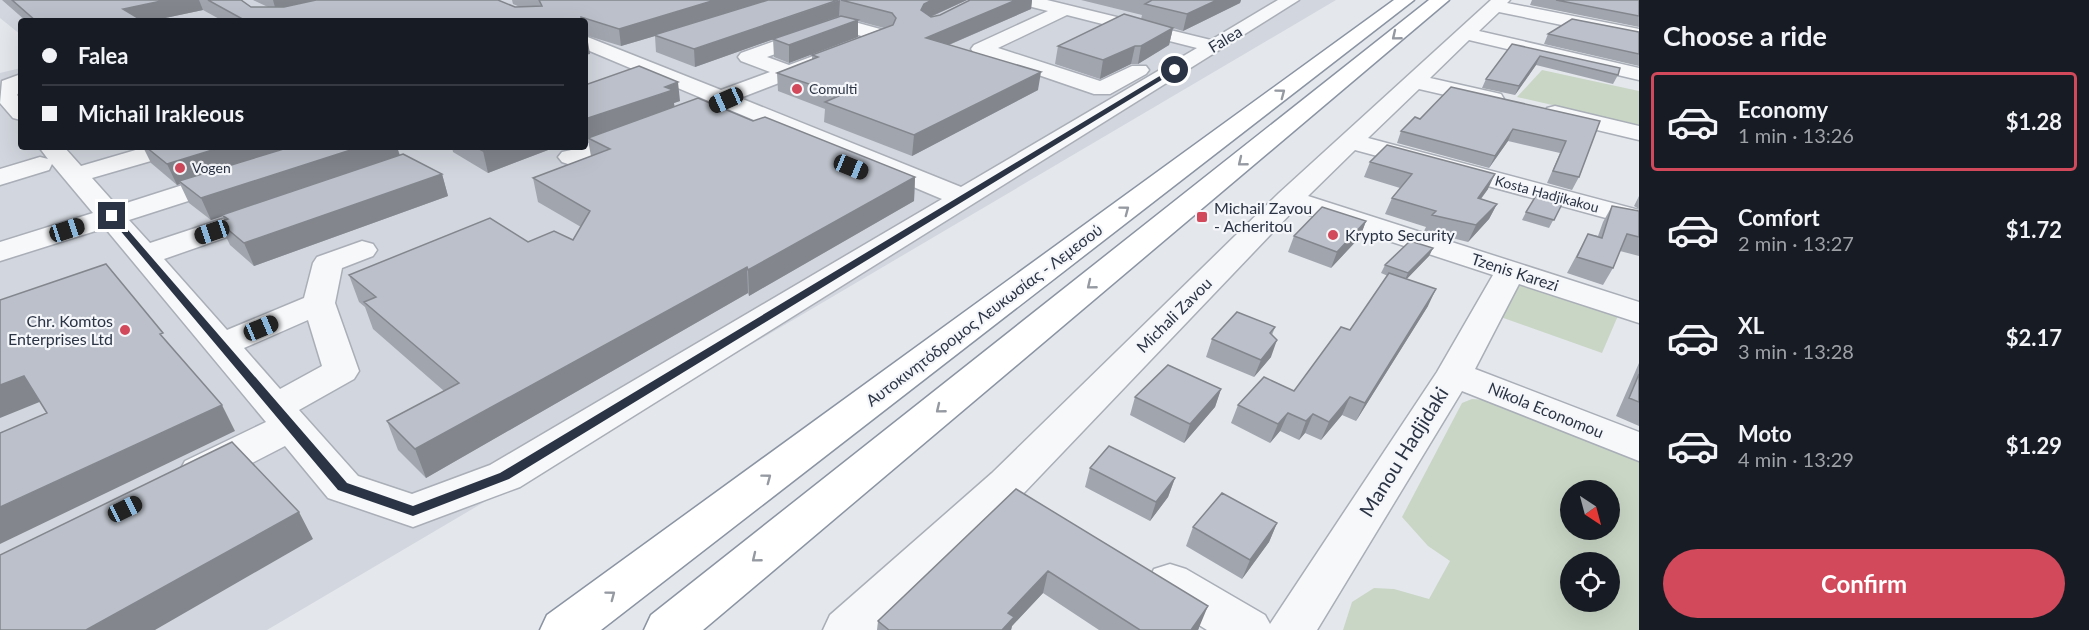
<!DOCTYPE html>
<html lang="en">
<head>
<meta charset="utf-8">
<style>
	:root { --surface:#171b24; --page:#20242c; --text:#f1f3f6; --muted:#9ea1a6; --line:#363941; --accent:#d1495b }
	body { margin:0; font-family:Lato,sans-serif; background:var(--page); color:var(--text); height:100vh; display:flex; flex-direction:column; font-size:22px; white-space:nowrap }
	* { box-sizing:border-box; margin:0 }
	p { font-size:20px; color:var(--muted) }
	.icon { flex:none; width:33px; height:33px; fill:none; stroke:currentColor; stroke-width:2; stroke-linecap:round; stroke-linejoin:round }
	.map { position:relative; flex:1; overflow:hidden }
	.drawer { display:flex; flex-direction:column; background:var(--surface); width:450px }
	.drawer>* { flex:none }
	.guide { position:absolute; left:18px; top:18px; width:570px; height:132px; border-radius:6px; box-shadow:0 6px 24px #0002; display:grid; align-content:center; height:132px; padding:0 24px; background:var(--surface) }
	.needle { width:39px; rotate:144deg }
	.fabs { position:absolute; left:1560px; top:480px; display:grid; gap:12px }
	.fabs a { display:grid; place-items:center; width:60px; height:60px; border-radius:50%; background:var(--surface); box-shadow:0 6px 24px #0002; font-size:30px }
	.end { position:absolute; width:27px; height:27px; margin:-14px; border:8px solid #2b3445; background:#fff; box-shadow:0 0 0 3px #fff }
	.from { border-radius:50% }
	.car { position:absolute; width:18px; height:36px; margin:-18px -9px; border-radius:8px; box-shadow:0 0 4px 2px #0007; background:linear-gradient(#222 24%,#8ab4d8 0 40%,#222 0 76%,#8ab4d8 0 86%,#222 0) }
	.guide b { display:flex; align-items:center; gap:21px; height:57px; font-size:22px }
	.guide b+b { border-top:2px solid var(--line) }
	.guide i { width:15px; height:15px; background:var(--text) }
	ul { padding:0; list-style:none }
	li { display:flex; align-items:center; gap:18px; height:99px; margin:0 12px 9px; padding:0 12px; border:3px solid transparent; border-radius:6px }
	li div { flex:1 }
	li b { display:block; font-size:22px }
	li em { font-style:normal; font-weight:700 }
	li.selected { border-color:var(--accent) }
	li>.icon { width:54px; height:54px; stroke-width:1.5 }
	h2 { padding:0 24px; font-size:27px; line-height:72px }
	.action { display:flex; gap:12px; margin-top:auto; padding:12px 24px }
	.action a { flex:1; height:69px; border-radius:36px; background:var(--accent); color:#fff; font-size:24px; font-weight:700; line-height:69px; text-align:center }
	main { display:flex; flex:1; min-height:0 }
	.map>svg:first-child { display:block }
	.built { fill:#d2d6de }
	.green { fill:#c9d6c5; fill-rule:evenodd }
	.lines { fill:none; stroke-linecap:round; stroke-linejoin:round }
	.minor-casing { stroke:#a9aeb7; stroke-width:3 }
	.highway-casing { stroke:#8b94a3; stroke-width:3 }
	.minor { fill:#f7f8fa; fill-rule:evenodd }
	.highway { fill:#fff; fill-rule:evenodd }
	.wall { fill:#a1a5ae }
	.shaded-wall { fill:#83868d }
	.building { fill:#bbc0ca; stroke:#83868d; stroke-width:1.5 }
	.oneway { stroke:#959aa2 }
	.route { fill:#2b3445 }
	.poi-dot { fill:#d1495b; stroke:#f4f6f9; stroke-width:2 }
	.labels { text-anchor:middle; stroke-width:4.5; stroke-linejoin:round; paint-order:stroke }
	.far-poi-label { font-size:14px; fill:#2b3445; stroke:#f4f6f9; text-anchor:start }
	.far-street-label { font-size:14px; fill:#2b3445; stroke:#f4f6f9 }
	.street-label { font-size:16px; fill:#2b3445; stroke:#f4f6f9 }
	.poi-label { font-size:16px; fill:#2b3445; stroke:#f4f6f9; text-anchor:start }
	.near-street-label { font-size:20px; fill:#2b3445; stroke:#f4f6f9 }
</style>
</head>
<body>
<main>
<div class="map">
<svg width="1639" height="630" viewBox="0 0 1639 630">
	<rect width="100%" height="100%" fill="#e4e7ec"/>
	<path class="built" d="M0 0H1336L267 630H0V73L21 68V147H585V21H21V35L0 18Z"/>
	<path class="green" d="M1542 70 1639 91V125L1517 97Z
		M1515 285H1536L1620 311 1602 353 1495 315Z
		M1472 399 1488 400 1639 455V630H1343L1352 602 1374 588 1394 589 1429 599 1450 561 1428 546 1402 517 1462 403ZM1570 490H1610V530H1570ZM1570 562H1610V602H1570Z"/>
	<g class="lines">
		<defs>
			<path id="minor" d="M1017 0H1047L1211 40 1278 0H1299L520 487 413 527 328 498 285 446 213 483 199 487 185 483 179 472 185 461 266 422 105 228 0 261V242L93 213 52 164 49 170 0 185V169L40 157 48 159 39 147H64L81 166 146 147H185L182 152 92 178 117 206 217 174 226 172 235 174 239 180 235 186 129 220 150 243 253 209 263 207 273 209 277 215 273 221 164 259 227 330 304 298 313 263 317 257 362 241 373 244 377 250 373 256 342 268 335 303 359 371 354 379 299 410 358 476 412 494 490 465 942 199 585 49V36L721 90 770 72 741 61 738 57 741 53 834 20 840 18 891 32 893 36 891 40 740 98 961 187 1197 48 1067 15 998 48 1100 81 1132 66H1146L1149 70 1146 74 1110 94H1094L974 53 971 49 974 45 1048 11 1020 4ZM841 30 865 37 789 65 767 57ZM308 320 322 366 280 389 244 348Z
				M1491 0H1510L1507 3 1639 29V41L1499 12 1479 31 1639 68V80L1469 40 1430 78 1501 94 1504 99 1501 104 1493 106 1419 89 1368 138 1639 210V227L1355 150 1308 196 1639 302V323L1519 284 1475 369 1639 432V461L1462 391 1317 630H1207L1154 597 1147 583 1154 569 1170 564 1186 569 1265 615 1270 624 1437 372 1493 275 1294 210 1022 495 880 630H823L830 615 992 473 1279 193Z
				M21 74V89L17 95 21 99V120L13 118 0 103 2 81Z
				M1555 106 1639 126V140L1547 118 1544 113 1547 108Z
				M631 129 639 131 643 136 639 141 571 165 562 162 558 157 562 152 585 147V144Z"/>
			<path id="highway" d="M1394 0H1414L601 630H540L547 615Z
				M1429 0H1449L703 630H644L651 615Z"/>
		</defs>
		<use href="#minor" class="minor-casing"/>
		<use href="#highway" class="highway-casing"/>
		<use href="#minor" class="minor"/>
		<use href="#highway" class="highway"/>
	</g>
	<path class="wall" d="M2 0H241L251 7H268L253 0H498L515 7H520L513 4 512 0H967L931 17 940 15 970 0H1032L1031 9 949 45 1038 90 912 156 824 122 825 109 778 91 777 73 812 59V55L884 28 858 21V37L789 63 774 57 773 39 839 16 695 67 656 52 655 36 621 46 585 35V21H223L203 10 151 21H26Z
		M1081 0H1241L1240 3 1183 31 1173 28 1169 45 1138 64H1131L1100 79 1055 64 1058 46 1141 19 1142 15Z
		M1532 0H1639V27L1530 5Z
		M1639 32V66L1544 44 1548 34Z
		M1512 44 1618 75 1613 84 1536 65 1515 95 1482 88 1486 79Z
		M585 85 680 101 674 103V107L753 121 915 177 914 201 749 296 748 293 426 478 398 450 387 421 444 391 373 329 365 307 359 302 349 275 528 242 573 240 581 227 538 202 533 178 591 156 588 140 585 141Z
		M1420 119 1600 121 1579 177 1572 190 1547 183 1560 153 1508 141 1489 168 1397 143 1401 131Z
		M143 147H397L400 155 442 174 448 196 254 266 230 245 219 222 224 220 223 216 211 220 189 203 180 184 177 185 151 163Z
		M452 147H556L488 173 453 152Z
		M1370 162 1488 189 1481 199 1497 204 1489 219 1468 242 1424 231 1426 227 1385 214 1392 198 1400 188 1364 177Z
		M1639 196V209L1634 206Z
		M1564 200 1549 228 1522 220 1526 212Z
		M1612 206 1639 211V256L1620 251 1613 268 1603 285 1567 273 1588 234 1598 236 1603 222Z
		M1366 221 1360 237 1331 268 1288 252 1294 236Z
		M1433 248 1429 256 1406 279 1428 306 1356 421 1342 415 1321 440 1305 433 1299 440 1280 431 1270 443 1231 423 1238 405 1294 391 1350 330 1388 276 1381 273 1385 265Z
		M1275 327 1272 335 1271 357 1254 377 1206 357 1212 339Z
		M1639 363V426L1616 416Z
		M1221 389 1215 407 1184 443 1130 415 1135 397Z
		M1090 468 1175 478 1168 497 1150 521 1085 487Z
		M1016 489 1199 628 1198 630H1099L1043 593 1012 626 1011 630H877L878 621Z
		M1277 523 1269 542 1242 579 1186 546 1193 527Z"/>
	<path class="shaded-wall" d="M166 0H199L203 10 151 21H128L123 9Z
		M273 0H326L276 11Z
		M715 0H768L654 35 655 36 621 46 619 29Z
		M840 0 839 16 695 67 694 49Z
		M932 0H967L923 20 921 10 924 4Z
		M1016 0H1032L1031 9 925 55 926 38Z
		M1217 0H1241L1240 3 1183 31 1187 14Z
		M858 20V37L789 63V45Z
		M1173 28 1169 45 1138 64 1141 46Z
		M587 36 590 54 585 55V37Z
		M1135 46 1131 64 1100 79 1103 60Z
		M1540 56 1536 65 1515 95 1519 86Z
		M1041 72 1038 90 912 156 914 135Z
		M678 82 680 101 674 103 675 109 588 138V140L585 141V119Z
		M1513 129 1508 141 1489 168 1495 156Z
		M222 147H298L179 181 180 184 177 185 167 164Z
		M360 147H397L400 157 222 215 223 216 211 220 201 198Z
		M495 147H556L488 173 483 151Z
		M442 174 448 196 254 266 244 243Z
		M1495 174 1488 189 1470 213 1478 198Z
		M915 177 914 201 749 296 748 270Z
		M1497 204 1489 219 1468 242 1476 225Z
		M1366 221 1360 237 1331 268 1337 252Z
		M1433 248 1429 256 1404 282 1408 273Z
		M747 267 748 293 426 478 415 449Z
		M1436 289 1428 306 1356 421 1365 403Z
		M1277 340 1271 357 1254 377 1261 360Z
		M24 376 42 401 0 418V385Z
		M1221 389 1215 407 1184 443 1190 424Z
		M1350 397 1342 415 1321 440 1329 422Z
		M222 405 235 431 0 544V507Z
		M1288 413 1280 431 1270 443 1278 424Z
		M1313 414 1305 433 1299 440 1306 421Z
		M1175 478 1168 497 1150 521 1156 502Z
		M299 512 313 539 155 630H86Z
		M1277 523 1269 542 1242 579 1250 560Z
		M1048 571 1043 593 1012 626 1011 630H1002L1008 613Z
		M1208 606 1198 630H1191Z"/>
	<path class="building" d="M12 0H166L123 9 143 21H36Z
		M208 0H241L251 7H284L316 0H498L515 7 542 6 539 0H715L619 29 581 17V21H246Z
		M768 0H838L694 49 654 35Z
		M841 0H932L924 4 921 10 931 17 940 15 970 0H1016L926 38 1041 72 914 135 825 102 841 95 777 73 818 57 812 55 893 25 896 18 892 13Z
		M1152 0H1217L1187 14 1145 4Z
		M1556 0H1639V16Z
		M1124 14 1173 28 1141 46H1135L1103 60 1058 46Z
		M841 16 858 20 789 45 773 39Z
		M1572 19 1639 32V54L1548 34Z
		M1512 44 1620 68 1618 75 1540 56 1519 86 1486 79Z
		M639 66 678 82 665 87 673 90 585 119V85Z
		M1451 87 1600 121 1579 177 1553 171 1566 141 1513 129 1495 156 1401 131 1415 117 1420 119Z
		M698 98 753 121 765 117 915 177 748 270 747 267 415 449 387 421 459 383 364 302 376 297 349 275 490 218 528 242 554 231 573 240 590 211 533 178 610 149 588 138Z
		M1387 145 1495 174 1478 198 1497 204 1476 225 1432 215 1436 211 1392 198 1412 174 1370 162Z
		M146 147H222L167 164Z
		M290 147H360L201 198 179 181Z
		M475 147H495L483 151Z
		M403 154 442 174 244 243 219 222 228 219 222 215Z
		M1537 194 1564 200 1554 220 1526 212Z
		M1612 206 1639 211V237L1627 234 1613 268 1577 257 1588 234 1602 238Z
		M1322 207 1366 221 1337 252 1294 236Z
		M1410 241 1433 248 1408 273 1385 265Z
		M106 264 163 333 160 334 222 405 0 507V433L47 413 24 376 0 385V300Z
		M1389 273 1436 289 1365 403 1350 397 1329 422 1313 414 1306 421 1288 413 1278 424 1238 405 1264 377 1294 391 1341 327 1350 330Z
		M1237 312 1275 327 1270 333 1277 340 1261 360 1212 339Z
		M1168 365 1221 389 1190 424 1135 397Z
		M1639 374V402L1629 398Z
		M232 442 299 512 86 630H0V555Z
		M1109 446 1175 478 1156 502 1090 468Z
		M1016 489 1208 606 1191 630H1140L1048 571 1008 613 1014 617 1002 630H889L878 621Z
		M1222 493 1277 523 1250 560 1193 527Z"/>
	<defs><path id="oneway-chevron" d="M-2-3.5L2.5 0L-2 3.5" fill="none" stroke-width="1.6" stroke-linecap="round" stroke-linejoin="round" transform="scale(1.5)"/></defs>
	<g class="oneway">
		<use href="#oneway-chevron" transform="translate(1396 36) rotate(141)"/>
		<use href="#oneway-chevron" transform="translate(1281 93) rotate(-37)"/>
		<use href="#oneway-chevron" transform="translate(1242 162) rotate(141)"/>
		<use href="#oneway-chevron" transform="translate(1125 210) rotate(-37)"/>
		<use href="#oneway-chevron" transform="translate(1091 285) rotate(141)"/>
		<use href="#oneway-chevron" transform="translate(940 409) rotate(141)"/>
		<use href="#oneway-chevron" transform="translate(767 478) rotate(-37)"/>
		<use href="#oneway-chevron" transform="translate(756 558) rotate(141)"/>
		<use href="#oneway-chevron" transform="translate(611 595) rotate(-37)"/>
	</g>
	<path class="route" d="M1173 68 1178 70 509 479 413 516 338 490 108 216 115 215 347 483 413 506 500 473Z"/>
	<g class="poi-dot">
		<circle cx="797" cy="89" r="6"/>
		<circle cx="180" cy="168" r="6"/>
		<rect x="1196" y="211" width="12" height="12" rx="3"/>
		<circle cx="1333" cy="235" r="6"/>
		<circle cx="125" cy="330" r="6"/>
	</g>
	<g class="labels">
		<g class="far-poi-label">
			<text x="809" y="94">Comulti</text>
			<text x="192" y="173">Vogen</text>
		</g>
		<g class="far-street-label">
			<text transform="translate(1547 194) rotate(15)" y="5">Kosta Hadjikakou</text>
		</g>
		<g class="street-label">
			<text transform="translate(1225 39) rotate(-31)" y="6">Falea</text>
			<text transform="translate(1515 272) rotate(18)" y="6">Tzenis Karezi</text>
			<text transform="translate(984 315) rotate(-37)" y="6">Αυτοκινητόδρομος Λευκωσίας - Λεμεσού</text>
			<text transform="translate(1174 315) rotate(-45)" y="6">Michali Zavou</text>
			<text transform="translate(1546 410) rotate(22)" y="6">Nikola Economou</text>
		</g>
		<g class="poi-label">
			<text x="1214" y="214">Michail Zavou<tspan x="1214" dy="18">- Acheritou</tspan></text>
			<text x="1345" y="241">Krypto Security</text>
			<text x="113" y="327" text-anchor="end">Chr. Komtos<tspan x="113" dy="18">Enterprises Ltd</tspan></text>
		</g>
		<g class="near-street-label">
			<text transform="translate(1404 452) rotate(-58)" y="7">Manou Hadjidaki</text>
		</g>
	</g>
</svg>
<div class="fabs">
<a><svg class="needle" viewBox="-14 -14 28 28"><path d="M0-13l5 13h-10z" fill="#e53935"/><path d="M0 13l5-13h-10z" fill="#9ea1a6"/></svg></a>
<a><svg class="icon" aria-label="locate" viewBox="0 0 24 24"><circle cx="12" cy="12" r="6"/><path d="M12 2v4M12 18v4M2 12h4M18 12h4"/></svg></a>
</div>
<i class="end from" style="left:1175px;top:70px"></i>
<i class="end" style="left:112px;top:216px"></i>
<i class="car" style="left:726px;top:100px;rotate:246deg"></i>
<i class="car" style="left:851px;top:167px;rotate:112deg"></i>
<i class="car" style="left:67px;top:230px;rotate:72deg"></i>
<i class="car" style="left:212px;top:232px;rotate:251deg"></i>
<i class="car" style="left:261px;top:328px;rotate:67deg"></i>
<i class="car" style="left:125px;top:509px;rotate:64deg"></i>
<div class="guide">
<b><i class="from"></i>Falea</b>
<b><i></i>Michail Irakleous</b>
</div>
</div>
<section class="drawer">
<h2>Choose a ride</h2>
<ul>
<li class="selected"><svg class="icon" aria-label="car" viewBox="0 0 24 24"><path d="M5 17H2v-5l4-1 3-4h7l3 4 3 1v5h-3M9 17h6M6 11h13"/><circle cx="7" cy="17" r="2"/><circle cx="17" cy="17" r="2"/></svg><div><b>Economy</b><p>1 min · 13:26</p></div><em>$1.28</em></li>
<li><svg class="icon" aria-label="car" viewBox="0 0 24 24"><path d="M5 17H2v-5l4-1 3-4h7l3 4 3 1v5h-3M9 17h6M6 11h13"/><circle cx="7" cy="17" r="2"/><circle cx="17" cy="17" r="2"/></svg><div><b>Comfort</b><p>2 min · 13:27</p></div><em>$1.72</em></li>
<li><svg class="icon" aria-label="car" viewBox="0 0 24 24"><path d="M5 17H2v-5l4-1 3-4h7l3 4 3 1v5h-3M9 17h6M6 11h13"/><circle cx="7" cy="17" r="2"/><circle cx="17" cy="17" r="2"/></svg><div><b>XL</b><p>3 min · 13:28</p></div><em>$2.17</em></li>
<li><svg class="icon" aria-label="car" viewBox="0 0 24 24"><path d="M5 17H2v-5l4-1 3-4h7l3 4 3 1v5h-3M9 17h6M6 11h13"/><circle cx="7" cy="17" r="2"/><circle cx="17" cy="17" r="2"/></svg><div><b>Moto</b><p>4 min · 13:29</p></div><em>$1.29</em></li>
</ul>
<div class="action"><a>Confirm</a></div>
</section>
</main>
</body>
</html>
